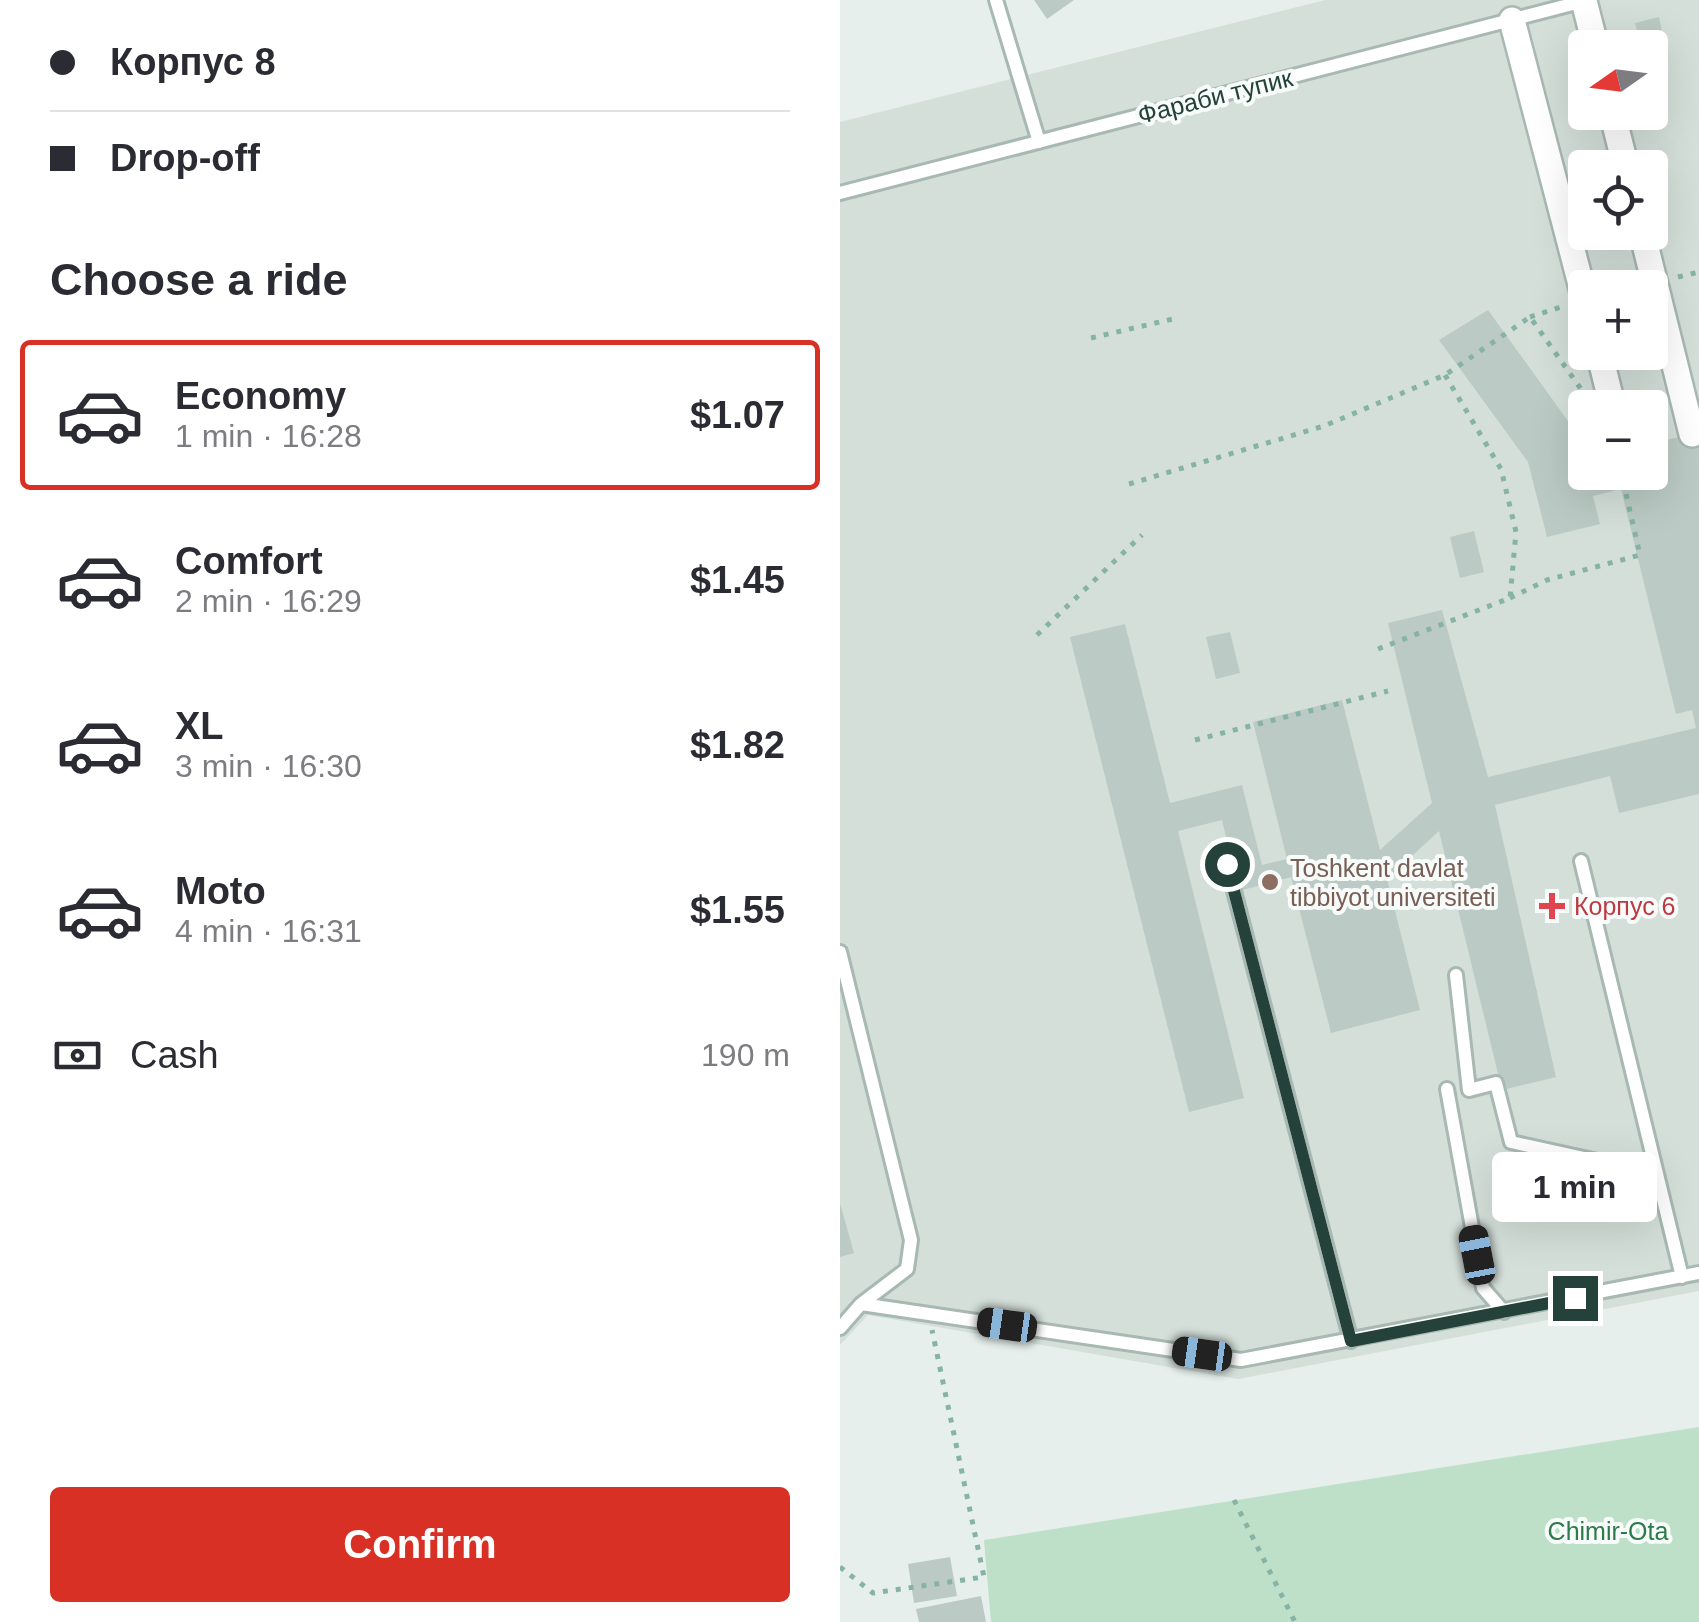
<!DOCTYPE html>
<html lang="en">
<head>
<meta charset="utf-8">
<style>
	:root { --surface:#fff; --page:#f2f2f3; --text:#2b2b33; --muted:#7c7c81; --line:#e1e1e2; --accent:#d93025 }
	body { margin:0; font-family:Arial,sans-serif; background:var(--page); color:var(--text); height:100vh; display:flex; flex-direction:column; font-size:38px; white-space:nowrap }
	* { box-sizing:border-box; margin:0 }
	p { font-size:32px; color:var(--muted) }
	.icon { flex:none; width:55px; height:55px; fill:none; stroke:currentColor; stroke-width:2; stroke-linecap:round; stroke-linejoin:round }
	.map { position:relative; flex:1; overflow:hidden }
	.side { display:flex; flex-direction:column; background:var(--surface); width:840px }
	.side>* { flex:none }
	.banner { display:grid; align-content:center; height:220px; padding:0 50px; background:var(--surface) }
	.needle { width:65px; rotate:256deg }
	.buttons { position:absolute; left:728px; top:30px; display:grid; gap:20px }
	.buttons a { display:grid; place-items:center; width:100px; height:100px; border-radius:10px; background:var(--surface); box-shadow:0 10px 40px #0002; font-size:50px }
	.end { position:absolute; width:45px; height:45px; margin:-22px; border:12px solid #24423a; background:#fff; box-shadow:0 0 0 5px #fff }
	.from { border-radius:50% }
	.bubble { position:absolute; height:70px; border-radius:10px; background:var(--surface); box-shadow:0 10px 40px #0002; font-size:32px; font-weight:700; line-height:70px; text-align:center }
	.car { position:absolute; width:30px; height:60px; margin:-30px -15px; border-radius:12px; box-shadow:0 0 8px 2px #0007; background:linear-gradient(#222 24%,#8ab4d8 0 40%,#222 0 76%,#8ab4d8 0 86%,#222 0) }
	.banner b { display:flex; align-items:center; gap:35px; height:95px; font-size:38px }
	.banner b+b { border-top:2px solid var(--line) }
	.banner i { width:25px; height:25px; background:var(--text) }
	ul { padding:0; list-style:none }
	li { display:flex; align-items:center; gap:30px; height:150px; margin:0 20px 15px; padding:0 30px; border:5px solid transparent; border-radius:10px }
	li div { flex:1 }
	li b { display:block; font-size:38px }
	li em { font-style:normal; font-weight:700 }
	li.selected { border-color:var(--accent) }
	li>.icon { width:90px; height:90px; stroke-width:1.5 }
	h2 { padding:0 50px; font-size:45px; line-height:120px }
	.pay { display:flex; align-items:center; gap:25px; height:110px; padding:0 50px; font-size:38px }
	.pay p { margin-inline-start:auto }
	.action { display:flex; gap:20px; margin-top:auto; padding:20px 50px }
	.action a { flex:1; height:115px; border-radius:10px; background:var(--accent); color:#fff; font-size:40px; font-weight:700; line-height:115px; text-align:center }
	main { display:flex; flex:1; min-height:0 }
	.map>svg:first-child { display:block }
	.built { fill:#d4dfda; fill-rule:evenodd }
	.green { fill:#bfe0c8 }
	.building { fill:#bbcac4 }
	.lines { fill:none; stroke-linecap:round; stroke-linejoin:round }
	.lane-casing { stroke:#a8b8b2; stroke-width:18 }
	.street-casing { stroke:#a8b8b2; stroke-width:30 }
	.path { stroke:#86b3a5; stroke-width:5; stroke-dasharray:5 8; stroke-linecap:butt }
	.lane { stroke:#fff; stroke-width:12 }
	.street { stroke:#fff; stroke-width:25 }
	.route { stroke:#24423a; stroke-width:12 }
	.education-dot { fill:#8d6e63; stroke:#f7fbf9; stroke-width:4 }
	.health-dot { fill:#e0444e; stroke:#f7fbf9; stroke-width:4 }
	.labels { text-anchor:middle; stroke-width:8; stroke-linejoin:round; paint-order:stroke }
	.street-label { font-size:25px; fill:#24423a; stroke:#f7fbf9 }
	.education-label { font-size:25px; fill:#785e54; stroke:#f7fbf9; text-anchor:start }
	.health-label { font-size:25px; fill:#be3a42; stroke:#f7fbf9; text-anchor:start }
	.park-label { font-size:25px; fill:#2d7a4b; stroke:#f7fbf9 }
</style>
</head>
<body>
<main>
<section class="side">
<div class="banner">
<b><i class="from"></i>Корпус 8</b>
<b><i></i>Drop-off</b>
</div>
<h2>Choose a ride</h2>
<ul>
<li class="selected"><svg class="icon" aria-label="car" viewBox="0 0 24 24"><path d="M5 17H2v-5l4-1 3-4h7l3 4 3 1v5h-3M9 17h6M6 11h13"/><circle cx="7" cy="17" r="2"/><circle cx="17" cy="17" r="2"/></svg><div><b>Economy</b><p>1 min · 16:28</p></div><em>$1.07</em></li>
<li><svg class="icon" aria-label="car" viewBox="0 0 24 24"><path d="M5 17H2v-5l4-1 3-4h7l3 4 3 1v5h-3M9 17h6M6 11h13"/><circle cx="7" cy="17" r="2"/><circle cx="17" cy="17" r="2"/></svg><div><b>Comfort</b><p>2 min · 16:29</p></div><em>$1.45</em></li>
<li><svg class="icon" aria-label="car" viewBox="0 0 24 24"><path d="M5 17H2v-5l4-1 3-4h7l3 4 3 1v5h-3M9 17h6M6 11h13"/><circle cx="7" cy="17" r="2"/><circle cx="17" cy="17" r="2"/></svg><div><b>XL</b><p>3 min · 16:30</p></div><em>$1.82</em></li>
<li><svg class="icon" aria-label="car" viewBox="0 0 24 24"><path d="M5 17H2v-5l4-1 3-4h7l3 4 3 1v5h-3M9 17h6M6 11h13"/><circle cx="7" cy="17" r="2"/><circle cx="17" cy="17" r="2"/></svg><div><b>Moto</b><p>4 min · 16:31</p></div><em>$1.55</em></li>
</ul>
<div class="pay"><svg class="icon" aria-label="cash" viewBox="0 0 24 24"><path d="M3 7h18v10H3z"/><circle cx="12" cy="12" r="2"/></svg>Cash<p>190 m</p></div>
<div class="action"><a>Confirm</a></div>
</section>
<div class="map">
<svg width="859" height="1622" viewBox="0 0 859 1622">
	<rect width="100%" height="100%" fill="#e6efeb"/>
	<path class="built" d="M485 0H859V1291L398 1379 28 1315 0 1345V122ZM745 48H810V112H745ZM745 168H810V232H745ZM745 288H810V352H745ZM745 408H810V472H745Z"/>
	<path class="green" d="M859 1427V1622H151L144 1540Z"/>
	<path class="building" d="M194 0H234L207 19Z
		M819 17 822 32 799 38 795 23Z
		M648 310 738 435 745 472H810V444L859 432V794L779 813 770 776 655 805 716 1077 662 1090 599 831 547 879 580 1010 491 1033 451 877 399 891 382 820 338 831 404 1098 349 1112 230 637 285 624 330 803 402 785 422 865 447 859 413 722 502 700 540 850 592 803 548 623 602 610 648 777 856 728 852 710 836 714 781 489 753 496 760 524 707 537 688 462 599 340Z
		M634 531 644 572 620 578 610 537Z
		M390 632 400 673 376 679 366 637Z
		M0 1203 14 1253 0 1257Z
		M110 1557 117 1596 74 1603 68 1564Z
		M141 1596 146 1622H79L76 1609Z"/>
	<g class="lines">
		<defs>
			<path id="lane" d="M156 0 199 142
				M0 193 748 0
				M741 861 842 1277
				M387 864 511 1341
				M0 952 71 1240 67 1269 21 1304 0 1328
				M616 975 629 1090 656 1083 671 1142 817 1174
				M607 1089 643 1288 664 1312
				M21 1304 401 1360 859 1273"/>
			<path id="street" d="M744 1 756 48
				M672 20 745 300
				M772 112 786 168
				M802 232 852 434
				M759 352 773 408"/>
		</defs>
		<use href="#lane" class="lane-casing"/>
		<use href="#street" class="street-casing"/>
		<path class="path" d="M838 277 859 272
			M690 317 721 307
			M251 338 337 318
			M810 445 831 439
			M289 484 484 426 605 375 690 317 741 389
			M670 598 707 580 800 555 781 472
			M197 635 302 535
			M538 649 670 598 676 532 661 469 605 375
			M355 740 548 691
			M394 1500 455 1622
			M0 1567 33 1593 144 1577 92 1330"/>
		<use href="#lane" class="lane"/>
		<use href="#street" class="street"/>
	</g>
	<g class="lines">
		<path class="route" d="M387 864 511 1341 735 1298"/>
	</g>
	<circle class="education-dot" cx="430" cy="882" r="10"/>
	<path class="health-dot" d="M707 891h10v10h10v10h-10v10h-10v-10h-10v-10h10z"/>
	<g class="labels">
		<g class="street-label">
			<text transform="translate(375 96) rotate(-14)" y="9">Фараби тупик</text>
		</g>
		<g class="education-label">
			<text x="450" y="877">Toshkent davlat<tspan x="450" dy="29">tibbiyot universiteti</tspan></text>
		</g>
		<g class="health-label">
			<text x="734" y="915">Корпус 6</text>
		</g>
		<g class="park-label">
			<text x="768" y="1540">Chimir-Ota</text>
		</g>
	</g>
</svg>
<div class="buttons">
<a><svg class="needle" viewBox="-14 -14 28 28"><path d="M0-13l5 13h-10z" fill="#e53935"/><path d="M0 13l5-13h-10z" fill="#7c7c81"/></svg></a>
<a><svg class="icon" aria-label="locate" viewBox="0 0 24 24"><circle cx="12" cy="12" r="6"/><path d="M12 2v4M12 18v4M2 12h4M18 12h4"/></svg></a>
<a>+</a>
<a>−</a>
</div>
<i class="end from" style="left:387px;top:864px"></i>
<i class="end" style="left:735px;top:1298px"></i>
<div class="bubble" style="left:652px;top:1152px;width:165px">1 min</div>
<i class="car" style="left:637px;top:1255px;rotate:349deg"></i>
<i class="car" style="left:167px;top:1325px;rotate:278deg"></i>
<i class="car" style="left:362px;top:1354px;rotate:278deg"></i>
</div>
</main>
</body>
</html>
